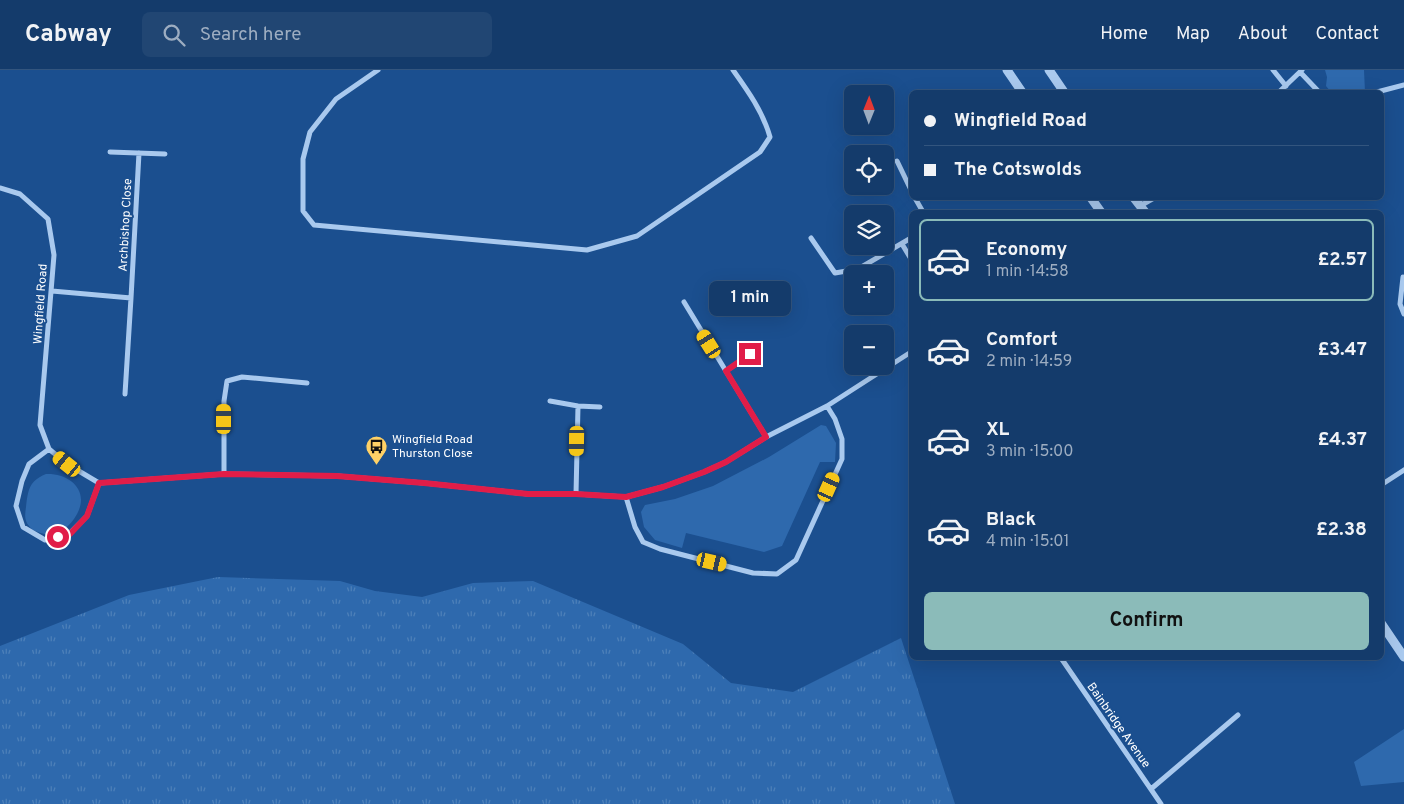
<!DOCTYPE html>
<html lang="en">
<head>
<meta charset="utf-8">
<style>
	:root { --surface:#143b6b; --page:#214673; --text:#f1f3f6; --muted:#9dadc1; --line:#33557e; --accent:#8bbbb9 }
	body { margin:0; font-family:Overpass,sans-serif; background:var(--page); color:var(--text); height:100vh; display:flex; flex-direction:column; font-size:19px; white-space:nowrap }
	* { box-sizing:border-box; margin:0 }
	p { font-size:16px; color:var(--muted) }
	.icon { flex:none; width:28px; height:28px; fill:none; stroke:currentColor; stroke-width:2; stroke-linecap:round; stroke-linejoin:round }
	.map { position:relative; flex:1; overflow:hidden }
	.drawer { position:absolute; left:909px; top:140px; width:475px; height:450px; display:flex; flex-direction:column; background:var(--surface); border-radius:8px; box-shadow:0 5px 20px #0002,0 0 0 1px var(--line) }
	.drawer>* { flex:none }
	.top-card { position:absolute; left:909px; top:20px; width:475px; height:110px; border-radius:8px; box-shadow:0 5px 20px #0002,0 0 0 1px var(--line); display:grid; align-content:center; height:110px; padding:0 15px; background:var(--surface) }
	.needle { width:32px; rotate:1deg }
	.fabs { position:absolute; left:844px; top:15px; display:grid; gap:10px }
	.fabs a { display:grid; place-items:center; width:50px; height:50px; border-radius:8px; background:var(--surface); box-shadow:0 5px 20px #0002,0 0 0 1px var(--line); font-size:25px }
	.end { position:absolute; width:22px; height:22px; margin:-11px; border:6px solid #e11d48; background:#fff; box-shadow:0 0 0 2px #fff }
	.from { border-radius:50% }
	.bubble { position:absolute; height:35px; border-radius:8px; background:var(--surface); box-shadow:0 5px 20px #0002,0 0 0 1px var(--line); font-size:16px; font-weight:700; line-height:35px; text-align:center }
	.car { position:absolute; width:15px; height:30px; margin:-15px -8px; border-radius:6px; box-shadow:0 0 4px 1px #0007; background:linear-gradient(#f5c518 24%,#345 0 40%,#f5c518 0 76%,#345 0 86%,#f5c518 0) }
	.top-card b { display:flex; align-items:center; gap:18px; height:48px; font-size:19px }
	.top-card b+b { border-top:1px solid var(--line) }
	.top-card i { width:12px; height:12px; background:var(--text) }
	ul { padding:9px 0 0; list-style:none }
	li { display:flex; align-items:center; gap:15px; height:82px; margin:0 10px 8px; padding:0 5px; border:2px solid transparent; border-radius:8px }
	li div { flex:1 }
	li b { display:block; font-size:19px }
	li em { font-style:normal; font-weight:700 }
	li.current { border-color:var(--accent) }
	li>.icon { width:45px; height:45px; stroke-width:1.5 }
	.action { display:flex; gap:10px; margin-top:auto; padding:10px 15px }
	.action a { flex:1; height:58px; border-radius:8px; background:var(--accent); color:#111; font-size:20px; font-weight:700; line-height:58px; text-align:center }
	header { display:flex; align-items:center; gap:30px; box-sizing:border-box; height:70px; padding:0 25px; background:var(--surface); border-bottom:1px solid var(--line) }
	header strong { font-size:24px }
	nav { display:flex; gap:28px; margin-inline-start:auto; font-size:18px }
	.search { width:350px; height:45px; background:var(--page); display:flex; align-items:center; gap:12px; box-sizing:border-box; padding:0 18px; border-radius:8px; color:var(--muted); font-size:19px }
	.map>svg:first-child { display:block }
	.grass { fill:#2e69ad }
	.park { fill:url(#park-tufts) }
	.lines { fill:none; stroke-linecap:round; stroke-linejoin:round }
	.minor { stroke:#a9c9ee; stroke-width:5 }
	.tertiary { stroke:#a9c9ee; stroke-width:9 }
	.route { stroke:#e11d48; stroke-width:6 }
	.labels { text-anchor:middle; stroke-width:4; stroke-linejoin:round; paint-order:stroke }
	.street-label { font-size:12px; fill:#fff; stroke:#1b4f8f }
	.poi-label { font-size:12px; fill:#fff; stroke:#1b4f8f; text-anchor:start }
</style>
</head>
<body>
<header>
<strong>Cabway</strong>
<div class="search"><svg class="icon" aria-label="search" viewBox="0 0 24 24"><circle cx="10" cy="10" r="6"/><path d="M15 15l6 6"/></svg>Search here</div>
<nav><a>Home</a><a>Map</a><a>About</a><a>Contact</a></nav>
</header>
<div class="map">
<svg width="1404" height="734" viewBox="0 0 1404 734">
	<defs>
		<pattern id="park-tufts" width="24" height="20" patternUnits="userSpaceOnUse" patternTransform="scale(1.25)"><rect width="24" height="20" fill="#2e69ad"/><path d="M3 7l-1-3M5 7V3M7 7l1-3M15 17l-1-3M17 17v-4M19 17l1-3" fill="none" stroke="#4d80b9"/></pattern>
	</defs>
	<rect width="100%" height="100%" fill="#1b4f8f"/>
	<path class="grass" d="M1325 0H1364L1365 22H1331L1326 16 1327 7Z
		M821 355 826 356 836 373 835 392H820L782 476 764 482 686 463 682 478 655 470 644 457 641 442 645 435 675 429 713 416 769 387Z
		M46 404C68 403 89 419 78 442 71 457 55 470 38 462 34 461 31 459 29 456 24 450 25 444 26 437 28 420 29 411 46 404Z
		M1404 659V712L1361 716 1354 692Z"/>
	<path class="park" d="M218 507 340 511 375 521 422 527 473 513 533 511 683 574 731 613 793 622 901 568 955 734H0V576L129 525Z"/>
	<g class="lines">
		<path class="minor" d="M378 0 336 29 310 62 303 89V141L314 155 587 180 637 166 760 82 770 67C763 42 748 21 733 0
			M1273 0 1286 16
			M1300 2 1319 22
			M1279 22 1302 0
			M1377 22 1404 15
			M110 82 165 84
			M897 91 911 120
			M0 118 20 124 48 149 54 185 40 355 49 379 67 394 99 413 224 404 337 406 424 413 528 424H576L626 427 663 417 704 402 726 392 766 367 827 336 911 282
			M915 128 923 142
			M1140 136 1154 128
			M811 168 835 203 858 199 911 168
			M902 174 911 189
			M1403 207 1400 234 1404 244
			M52 221 131 228
			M684 232 766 367
			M726 301 750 284
			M125 324 131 228 139 83
			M550 331 578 336 600 337
			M49 379 29 394 22 411 16 436 23 457 45 470 70 463 87 446 99 413
			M224 404V331L227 311 242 307 307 313
			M1381 415 1404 400
			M576 424 578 336
			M626 427 635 457 643 472 660 479 753 503 777 504 796 490 842 389V369L835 349 827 336
			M1061 588 1161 734
			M1151 719 1238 645"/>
		<path class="tertiary" d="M1007 0 1022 22
			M1049 0 1064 22
			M1091 128 1101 142
			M1134 128 1145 142
			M1381 553 1404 587"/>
	</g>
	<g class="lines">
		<path class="route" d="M58 467 70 464 87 446 99 413 224 404 337 406 424 413 528 424H576L626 427 663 417 704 402 726 392 766 367 726 301 750 284"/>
	</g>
	<defs>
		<symbol id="bus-pin" viewBox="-11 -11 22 30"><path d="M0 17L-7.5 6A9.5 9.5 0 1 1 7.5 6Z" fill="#ffd166" stroke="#1b4f8f"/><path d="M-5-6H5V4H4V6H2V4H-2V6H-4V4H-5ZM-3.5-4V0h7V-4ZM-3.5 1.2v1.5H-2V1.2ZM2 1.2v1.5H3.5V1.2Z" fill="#111"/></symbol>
	</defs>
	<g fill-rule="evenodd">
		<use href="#bus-pin" x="364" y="364" width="25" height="34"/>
	</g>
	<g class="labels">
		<g class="street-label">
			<text transform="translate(125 155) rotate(-87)" y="4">Archbishop Close</text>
			<text transform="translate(40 234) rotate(-86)" y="4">Wingfield Road</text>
			<text transform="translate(1119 655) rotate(55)" y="4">Bainbridge Avenue</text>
		</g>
		<g class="poi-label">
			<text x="392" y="373">Wingfield Road<tspan x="392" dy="14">Thurston Close</tspan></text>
		</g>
	</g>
</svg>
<div class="fabs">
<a><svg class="needle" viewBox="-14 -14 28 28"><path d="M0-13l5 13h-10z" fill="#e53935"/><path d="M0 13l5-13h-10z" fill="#9dadc1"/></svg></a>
<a><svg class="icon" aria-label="locate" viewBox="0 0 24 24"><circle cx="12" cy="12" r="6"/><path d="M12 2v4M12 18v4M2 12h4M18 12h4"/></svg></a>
<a><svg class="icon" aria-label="layers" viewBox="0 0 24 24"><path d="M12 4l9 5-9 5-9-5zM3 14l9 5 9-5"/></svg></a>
<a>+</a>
<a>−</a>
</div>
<i class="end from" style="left:58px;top:467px"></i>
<i class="end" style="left:750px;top:284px"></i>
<div class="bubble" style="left:709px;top:211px;width:82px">1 min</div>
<i class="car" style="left:709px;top:274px;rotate:328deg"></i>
<i class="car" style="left:224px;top:349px;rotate:0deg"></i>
<i class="car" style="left:577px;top:371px;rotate:181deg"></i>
<i class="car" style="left:67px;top:394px;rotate:309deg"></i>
<i class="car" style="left:829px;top:417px;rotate:24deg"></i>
<i class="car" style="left:712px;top:492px;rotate:103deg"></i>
<div class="top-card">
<b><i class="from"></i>Wingfield Road</b>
<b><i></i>The Cotswolds</b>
</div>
<section class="drawer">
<ul>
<li class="current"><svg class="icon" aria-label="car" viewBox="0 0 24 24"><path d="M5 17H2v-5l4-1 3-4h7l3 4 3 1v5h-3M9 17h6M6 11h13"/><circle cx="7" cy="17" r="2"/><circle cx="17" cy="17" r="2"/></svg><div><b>Economy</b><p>1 min · 14:58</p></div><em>£2.57</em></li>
<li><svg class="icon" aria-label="car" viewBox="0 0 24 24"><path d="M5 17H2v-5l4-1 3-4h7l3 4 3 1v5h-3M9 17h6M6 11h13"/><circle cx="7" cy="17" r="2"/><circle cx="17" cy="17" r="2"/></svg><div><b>Comfort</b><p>2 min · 14:59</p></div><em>£3.47</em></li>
<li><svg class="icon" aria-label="car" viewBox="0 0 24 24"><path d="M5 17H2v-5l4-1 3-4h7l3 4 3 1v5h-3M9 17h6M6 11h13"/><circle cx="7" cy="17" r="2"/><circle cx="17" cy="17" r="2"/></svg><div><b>XL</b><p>3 min · 15:00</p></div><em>£4.37</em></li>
<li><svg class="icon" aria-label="car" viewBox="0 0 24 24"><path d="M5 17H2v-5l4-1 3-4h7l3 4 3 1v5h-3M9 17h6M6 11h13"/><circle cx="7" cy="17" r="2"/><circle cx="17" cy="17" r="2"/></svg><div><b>Black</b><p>4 min · 15:01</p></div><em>£2.38</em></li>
</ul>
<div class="action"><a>Confirm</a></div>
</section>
</div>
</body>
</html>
